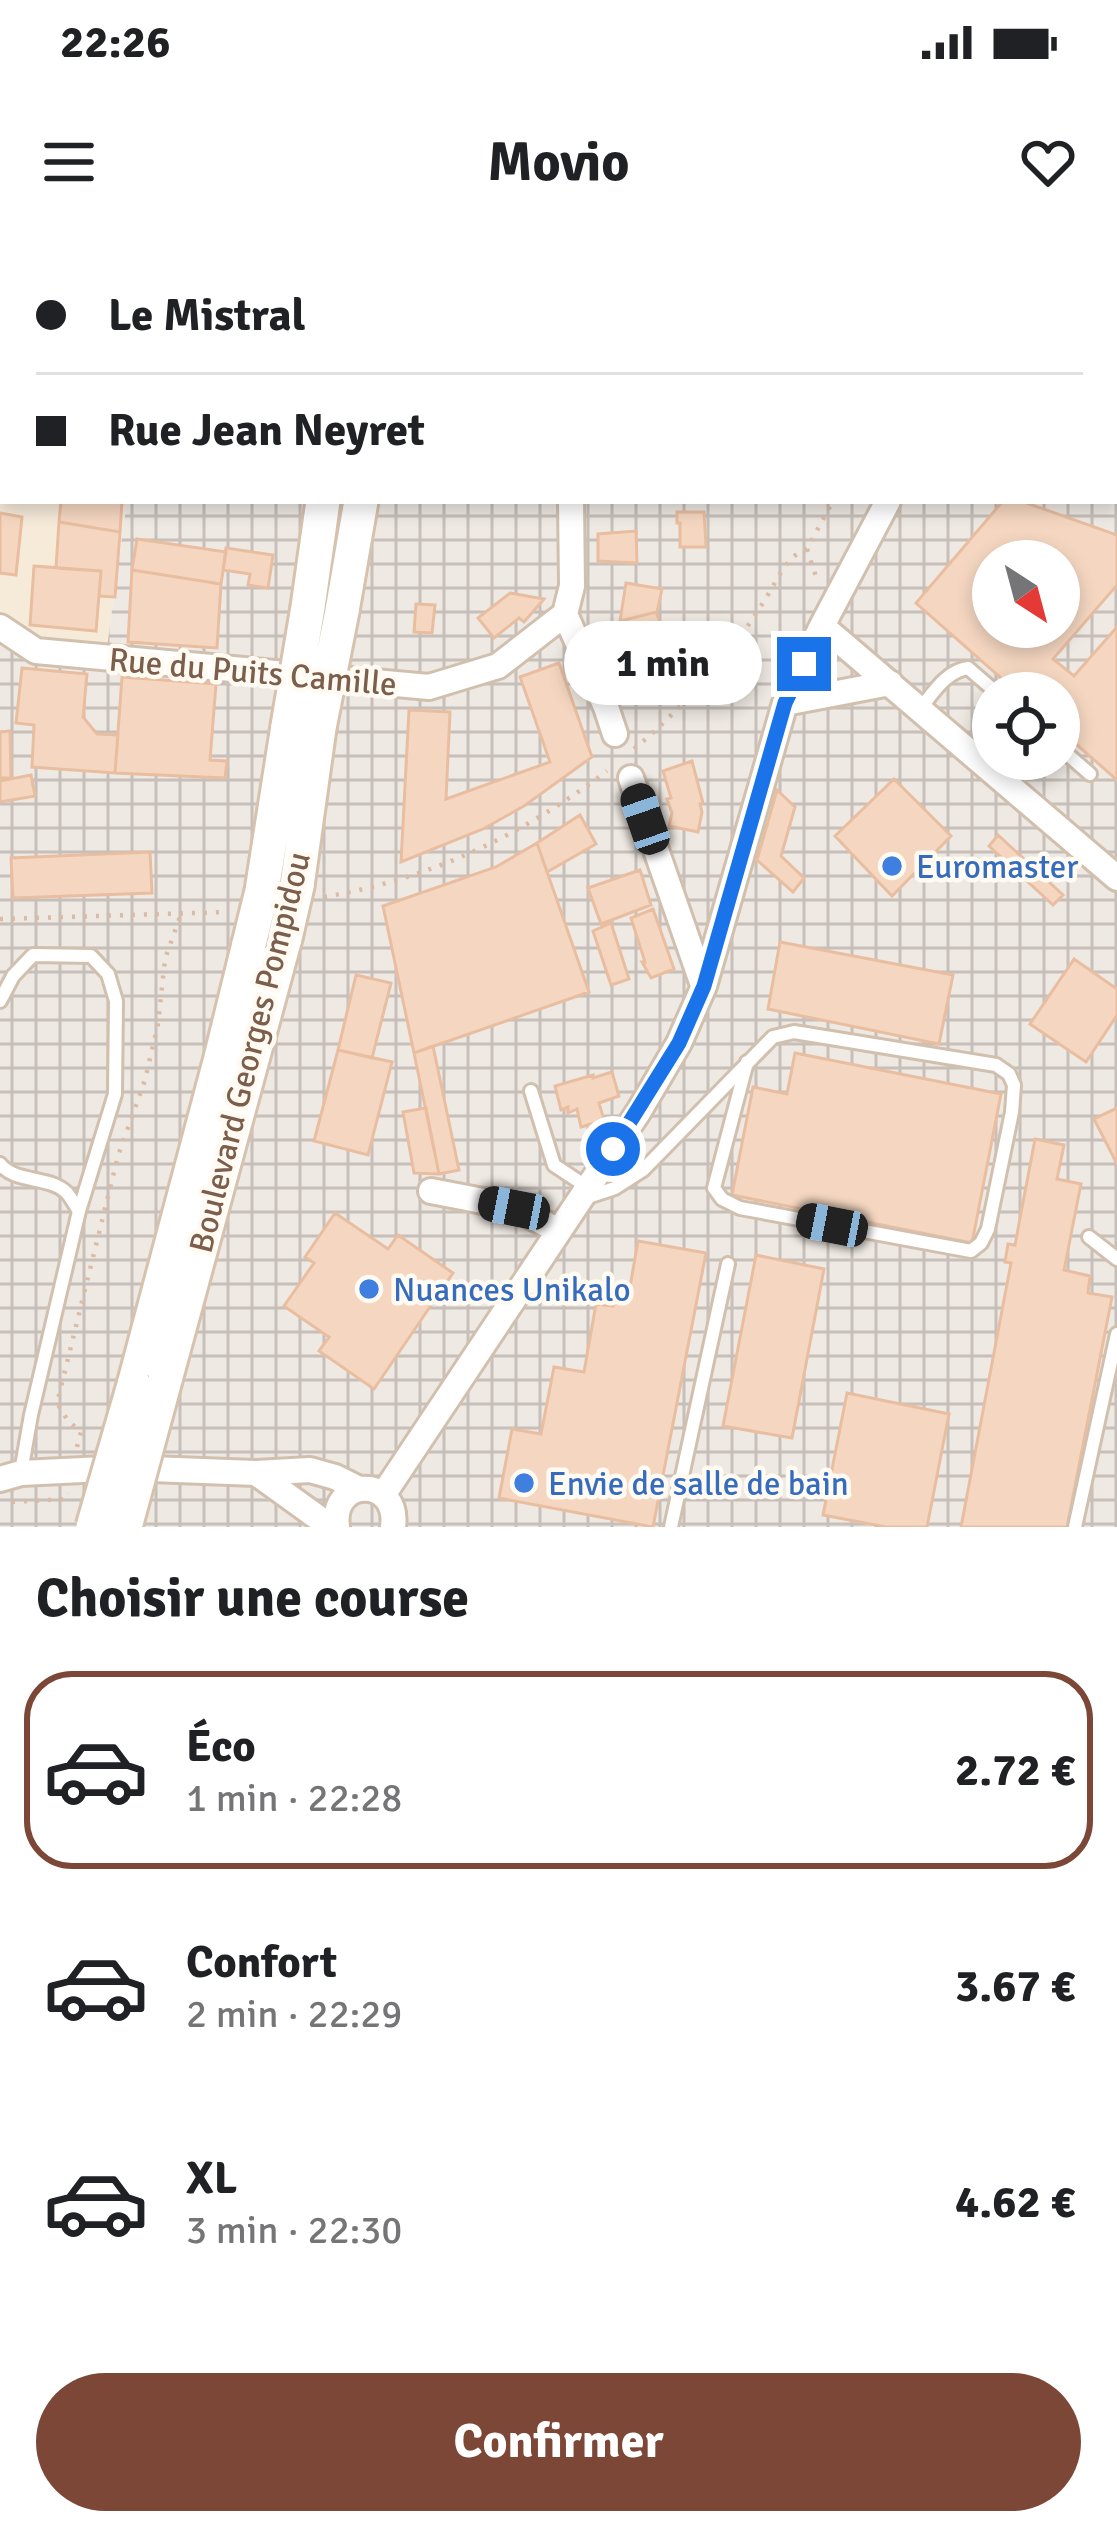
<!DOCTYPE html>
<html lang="fr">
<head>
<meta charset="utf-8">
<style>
	:root { --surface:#fff; --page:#f6f6f6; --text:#202124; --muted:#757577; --line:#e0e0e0; --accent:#7c4736 }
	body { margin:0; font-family:Signika,sans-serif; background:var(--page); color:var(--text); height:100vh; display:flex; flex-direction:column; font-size:45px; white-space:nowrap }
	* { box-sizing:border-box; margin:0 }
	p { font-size:39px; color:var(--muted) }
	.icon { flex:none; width:66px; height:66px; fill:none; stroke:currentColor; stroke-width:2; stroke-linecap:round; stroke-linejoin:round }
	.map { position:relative; height:1287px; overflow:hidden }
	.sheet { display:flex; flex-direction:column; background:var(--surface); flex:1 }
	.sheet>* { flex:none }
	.guide { position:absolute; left:0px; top:0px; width:1119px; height:264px; box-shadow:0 6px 18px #0003; display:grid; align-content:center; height:264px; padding:0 36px; background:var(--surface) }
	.needle { width:78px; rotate:144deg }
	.buttons { position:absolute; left:972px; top:300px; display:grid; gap:24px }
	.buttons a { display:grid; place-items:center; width:108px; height:108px; border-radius:50%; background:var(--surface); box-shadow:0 6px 18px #0003; font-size:60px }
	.end { position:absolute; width:54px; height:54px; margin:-27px; border:15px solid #1a73e8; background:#fff; box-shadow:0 0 0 6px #fff }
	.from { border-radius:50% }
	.bubble { position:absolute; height:84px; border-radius:42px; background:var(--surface); box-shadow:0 6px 18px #0003; font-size:39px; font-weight:800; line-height:84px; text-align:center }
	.car { position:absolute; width:36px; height:72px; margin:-36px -18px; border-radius:15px; box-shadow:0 0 9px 3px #0007; background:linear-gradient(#222 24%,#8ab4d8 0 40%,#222 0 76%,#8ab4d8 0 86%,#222 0) }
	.guide b { display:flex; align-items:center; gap:42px; height:114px; font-size:45px }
	.guide b+b { border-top:3px solid var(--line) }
	.guide i { width:30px; height:30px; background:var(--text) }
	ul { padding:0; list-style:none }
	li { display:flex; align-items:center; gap:36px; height:198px; margin:0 24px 18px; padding:0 12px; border:6px solid transparent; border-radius:48px }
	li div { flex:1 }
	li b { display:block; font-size:45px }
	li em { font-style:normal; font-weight:800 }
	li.current { border-color:var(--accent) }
	li>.icon { width:108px; height:108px; stroke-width:1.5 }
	h2 { padding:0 36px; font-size:54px; line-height:144px }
	.cta { display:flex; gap:24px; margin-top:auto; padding:24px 36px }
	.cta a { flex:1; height:138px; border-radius:72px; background:var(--accent); color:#fff; font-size:48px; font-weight:800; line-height:138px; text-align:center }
	.status { display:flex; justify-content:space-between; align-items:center; height:84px; padding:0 60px; background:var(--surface); direction:ltr }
	.status svg { height:33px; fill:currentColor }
	header { display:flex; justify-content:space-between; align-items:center; height:156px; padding:0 36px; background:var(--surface); font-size:54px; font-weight:800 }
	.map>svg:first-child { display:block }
	.residential { fill:#f6ead9 }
	.industrial { fill:url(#industrial-grid); fill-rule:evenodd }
	.building { fill:#f5d7c1; stroke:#e9bea0; stroke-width:3; fill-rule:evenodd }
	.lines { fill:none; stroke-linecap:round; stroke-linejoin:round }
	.lane-casing { stroke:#d2c0af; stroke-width:18 }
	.street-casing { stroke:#d2c0af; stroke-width:30 }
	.secondary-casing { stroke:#d7c2ae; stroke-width:39 }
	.path { stroke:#dbbba3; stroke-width:4.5; stroke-dasharray:3 9; stroke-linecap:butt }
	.lane { stroke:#fff; stroke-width:12 }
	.street { stroke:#fff; stroke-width:24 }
	.secondary { stroke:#fff; stroke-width:33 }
	.secondary-bridge-casing { stroke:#d7c2ae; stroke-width:39; stroke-linecap:butt }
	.secondary-bridge { stroke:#fff; stroke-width:33 }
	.route { stroke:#1a73e8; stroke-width:15 }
	.shop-dot { fill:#3f7fe0; stroke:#fffbf3; stroke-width:4.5 }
	.labels { text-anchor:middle; stroke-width:9; stroke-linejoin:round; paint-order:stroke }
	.street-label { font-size:33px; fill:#7b5e4b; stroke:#fffbf3 }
	.shop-label { font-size:33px; fill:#366cbe; stroke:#fffbf3; text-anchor:start }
</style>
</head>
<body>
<div class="status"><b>22:26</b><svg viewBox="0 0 49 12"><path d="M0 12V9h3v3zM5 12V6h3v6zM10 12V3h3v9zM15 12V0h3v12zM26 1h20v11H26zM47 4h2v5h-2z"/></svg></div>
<header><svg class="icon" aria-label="menu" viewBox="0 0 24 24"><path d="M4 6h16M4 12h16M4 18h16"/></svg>Movio<svg class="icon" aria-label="heart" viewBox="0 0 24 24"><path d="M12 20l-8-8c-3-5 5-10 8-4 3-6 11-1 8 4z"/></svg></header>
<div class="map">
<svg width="1117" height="1287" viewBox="0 0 1117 1287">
	<defs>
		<pattern id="industrial-grid" width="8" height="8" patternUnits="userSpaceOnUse" patternTransform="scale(3)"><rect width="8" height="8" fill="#efe9e3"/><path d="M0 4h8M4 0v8" fill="none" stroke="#c7c0ba"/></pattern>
	</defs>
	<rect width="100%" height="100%" fill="#fef7eb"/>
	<path class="residential" d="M0 0H166V3H3V261H127L104 429 0 396Z"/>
	<path class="industrial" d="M166 0H1117V1287H0V396L104 429 127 261H1116V3H166ZM993 321H1059V387H993ZM993 453H1059V519H993Z"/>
	<path class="building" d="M61 261H122L120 292 59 282Z
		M1003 261H1021L1117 295V345L1053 419 1074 436 1117 387V540L1059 489V453H1018L916 363ZM993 321H1059V387H993Z
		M677 272H704L706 307H680V283H677Z
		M0 273 22 277 16 335 0 333Z
		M59 282 120 292 115 357 99 356 101 331 56 328Z
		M636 291 637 323 598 321V294Z
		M137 299 226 312 221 344 132 330Z
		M226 308 273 315 268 348 248 345 250 334 223 330Z
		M34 326 101 331 96 391 30 385Z
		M132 330 221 344 217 408 128 402Z
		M626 343 662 349 657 372 620 381Z
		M510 353 544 359 524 382 519 378 494 398 478 378Z
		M416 364 435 365 432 393 414 392Z
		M656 372 664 392 626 400 620 381Z
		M664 392 670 410 632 418 626 400Z
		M667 411 662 413 668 431 660 433 664 438 649 453 642 445 647 441 646 438 632 443 625 424 634 421 632 418Z
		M559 423 592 517 524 566 483 589 401 622 409 470 450 472 446 559 550 522 520 437Z
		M22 428 87 434 83 477 97 494 118 495 115 533 32 527 34 485 16 483Z
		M122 437 216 444 210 520 227 521 225 538 115 533Z
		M10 491 11 538H0V492Z
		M692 521 703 563 700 564 702 572 698 592 669 586 672 573 667 559 671 558 663 531Z
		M31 535 35 556 0 562V541Z
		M894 539 951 596 892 656 835 596Z
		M777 550 795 567 781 616 804 638 793 652 757 620Z
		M580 575 596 604 547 632 537 603Z
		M998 595 1063 655 1053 665 989 606Z
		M537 603 589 752 414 813 383 666 496 627Z
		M150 612 152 653 13 658 11 618Z
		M640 630 651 665 601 684 588 648Z
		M653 669 674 729 651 738 642 722H645L631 678Z
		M611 683 629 739 611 745 593 691Z
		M780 702 953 735 939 804 768 769Z
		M1074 719 1117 749V775L1086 822 1030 784Z
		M356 735 391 743 372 818 338 810Z
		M433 806 459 930 439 934 414 813Z
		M338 810 392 822 368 915 314 901Z
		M795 813 1001 854 972 1003 732 955 753 847 787 854Z
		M612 832 619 856 599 863 604 880 581 887 577 869 568 873V867L561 870 555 846 593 835V838Z
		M426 868 439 934 414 933 403 872Z
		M1117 868V924L1094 879Z
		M1035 899 1064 905 1057 939 1081 944 1064 1030 1090 1036 1088 1053 1112 1057 1067 1287H961L1011 1023 1005 1022 1008 1004 1015 1005Z
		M335 973 388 1009 398 995 453 1033 374 1149 319 1111 329 1097 284 1066 314 1023 305 1017Z
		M638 1001 706 1013 653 1287 499 1258 512 1189 541 1194 554 1127 584 1132 596 1064 613 1066 617 1045 630 1047Z
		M756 1015 824 1029 792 1198 723 1186Z
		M847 1153 949 1174 927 1287H886L823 1275Z"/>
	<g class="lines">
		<defs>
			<path id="lane" d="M1116 130 1117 128
				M920 469C933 453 946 431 968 428L997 453
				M1059 507 1090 534
				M0 761 13 736 33 715 91 716 108 734 116 761 115 854 79 971 31 1175 21 1232
				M531 851 554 925 587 947
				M0 924C16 944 49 935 67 953 70 956 77 968 79 971
				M585 958 615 948 643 930 773 797 794 792 996 825 1009 834 1014 845 1012 872 988 989 981 1003 971 1011 740 968 722 959 714 948 747 822
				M1089 997 1117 1019
				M671 1287 728 1024
				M1075 1287 1117 1094"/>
			<path id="street" d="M567 0V3
				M837 0V3
				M168 3V0
				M1058 3 1061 0
				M0 150 3 151
				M565 374 606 467 615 494
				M565 374 572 346 571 261
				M822 386 1117 638
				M0 387 36 411 429 447 498 426 565 374
				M785 463 890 443
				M631 538 703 745
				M431 951 514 967 557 990
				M256 1233 331 1287
				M0 1239 21 1233 124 1228 256 1233 310 1230 335 1237 359 1249
				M383 1255 639 871 679 803 704 746 785 463 822 386 888 261
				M337 1287C330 1236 400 1236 393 1287"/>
			<path id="secondary" d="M361 3 362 0
				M403 3V0
				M308 367 323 261
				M342 371 361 261
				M297 646 319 488
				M262 651 288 486
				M165 1140 285 698
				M134 1145 221 818 249 704"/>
		</defs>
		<use href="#lane" class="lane-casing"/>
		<use href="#street" class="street-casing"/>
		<use href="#secondary" class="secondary-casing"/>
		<path class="path" d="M959 3 960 0
			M992 3 993 0
			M807 309 818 343
			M634 509C685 466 731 415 766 358 778 339 786 316 807 309L833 261
			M324 657C430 639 521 596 607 531
			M0 679 228 672
			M77 1207 81 1192 68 1181 57 1163 118 916 145 840 158 784 165 719 181 674
			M12 1262 66 1259 67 1253"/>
		<use href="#lane" class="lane"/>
		<use href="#street" class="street"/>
		<use href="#secondary" class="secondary"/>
		<defs>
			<path id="secondary-bridge" d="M288 486 308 367
				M319 488 342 371
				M285 698 297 646
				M249 704 262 651
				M93 1287 134 1145
				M125 1287 165 1140"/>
		</defs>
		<use href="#secondary-bridge" class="secondary-bridge-casing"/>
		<use href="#secondary-bridge" class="secondary-bridge"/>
	</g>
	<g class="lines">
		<path class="route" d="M613 909 679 803 704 746 785 463 804 424"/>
	</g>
	<g class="shop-dot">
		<circle cx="892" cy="626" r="12"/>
		<circle cx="369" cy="1049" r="12"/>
		<circle cx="524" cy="1243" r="12"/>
	</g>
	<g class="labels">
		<g class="street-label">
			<text transform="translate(253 431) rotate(5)" y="12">Rue du Puits Camille</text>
			<text transform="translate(249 812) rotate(-76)" y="12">Boulevard Georges Pompidou</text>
		</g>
		<g class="shop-label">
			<text x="916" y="638">Euromaster</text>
			<text x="393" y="1061">Nuances Unikalo</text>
			<text x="548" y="1255">Envie de salle de bain</text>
		</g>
	</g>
</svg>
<div class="buttons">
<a><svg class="needle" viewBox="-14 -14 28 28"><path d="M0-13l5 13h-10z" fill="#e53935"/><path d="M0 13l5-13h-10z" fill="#757577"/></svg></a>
<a><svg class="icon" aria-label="locate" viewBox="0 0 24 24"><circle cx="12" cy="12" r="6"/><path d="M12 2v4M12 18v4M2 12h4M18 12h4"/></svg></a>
</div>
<i class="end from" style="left:613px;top:909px"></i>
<i class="end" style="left:804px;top:424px"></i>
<div class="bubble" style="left:564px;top:381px;width:198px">1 min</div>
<i class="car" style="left:645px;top:579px;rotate:341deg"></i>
<i class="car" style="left:514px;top:968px;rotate:281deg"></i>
<i class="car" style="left:832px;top:985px;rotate:281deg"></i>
<div class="guide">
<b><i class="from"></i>Le Mistral</b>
<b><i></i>Rue Jean Neyret</b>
</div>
</div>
<section class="sheet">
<h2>Choisir une course</h2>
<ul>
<li class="current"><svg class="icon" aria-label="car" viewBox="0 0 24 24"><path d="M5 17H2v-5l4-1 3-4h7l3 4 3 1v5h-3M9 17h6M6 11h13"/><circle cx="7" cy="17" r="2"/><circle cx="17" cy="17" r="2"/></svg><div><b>Éco</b><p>1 min · 22:28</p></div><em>2.72 €</em></li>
<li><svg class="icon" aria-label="car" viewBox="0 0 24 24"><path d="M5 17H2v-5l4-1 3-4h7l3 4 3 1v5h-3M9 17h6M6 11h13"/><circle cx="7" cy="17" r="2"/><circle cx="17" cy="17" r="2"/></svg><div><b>Confort</b><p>2 min · 22:29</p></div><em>3.67 €</em></li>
<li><svg class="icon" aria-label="car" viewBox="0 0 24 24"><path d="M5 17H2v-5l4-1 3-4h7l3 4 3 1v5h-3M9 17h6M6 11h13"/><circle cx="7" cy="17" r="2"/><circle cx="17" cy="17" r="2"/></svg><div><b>XL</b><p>3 min · 22:30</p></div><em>4.62 €</em></li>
</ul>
<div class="cta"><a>Confirmer</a></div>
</section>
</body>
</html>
